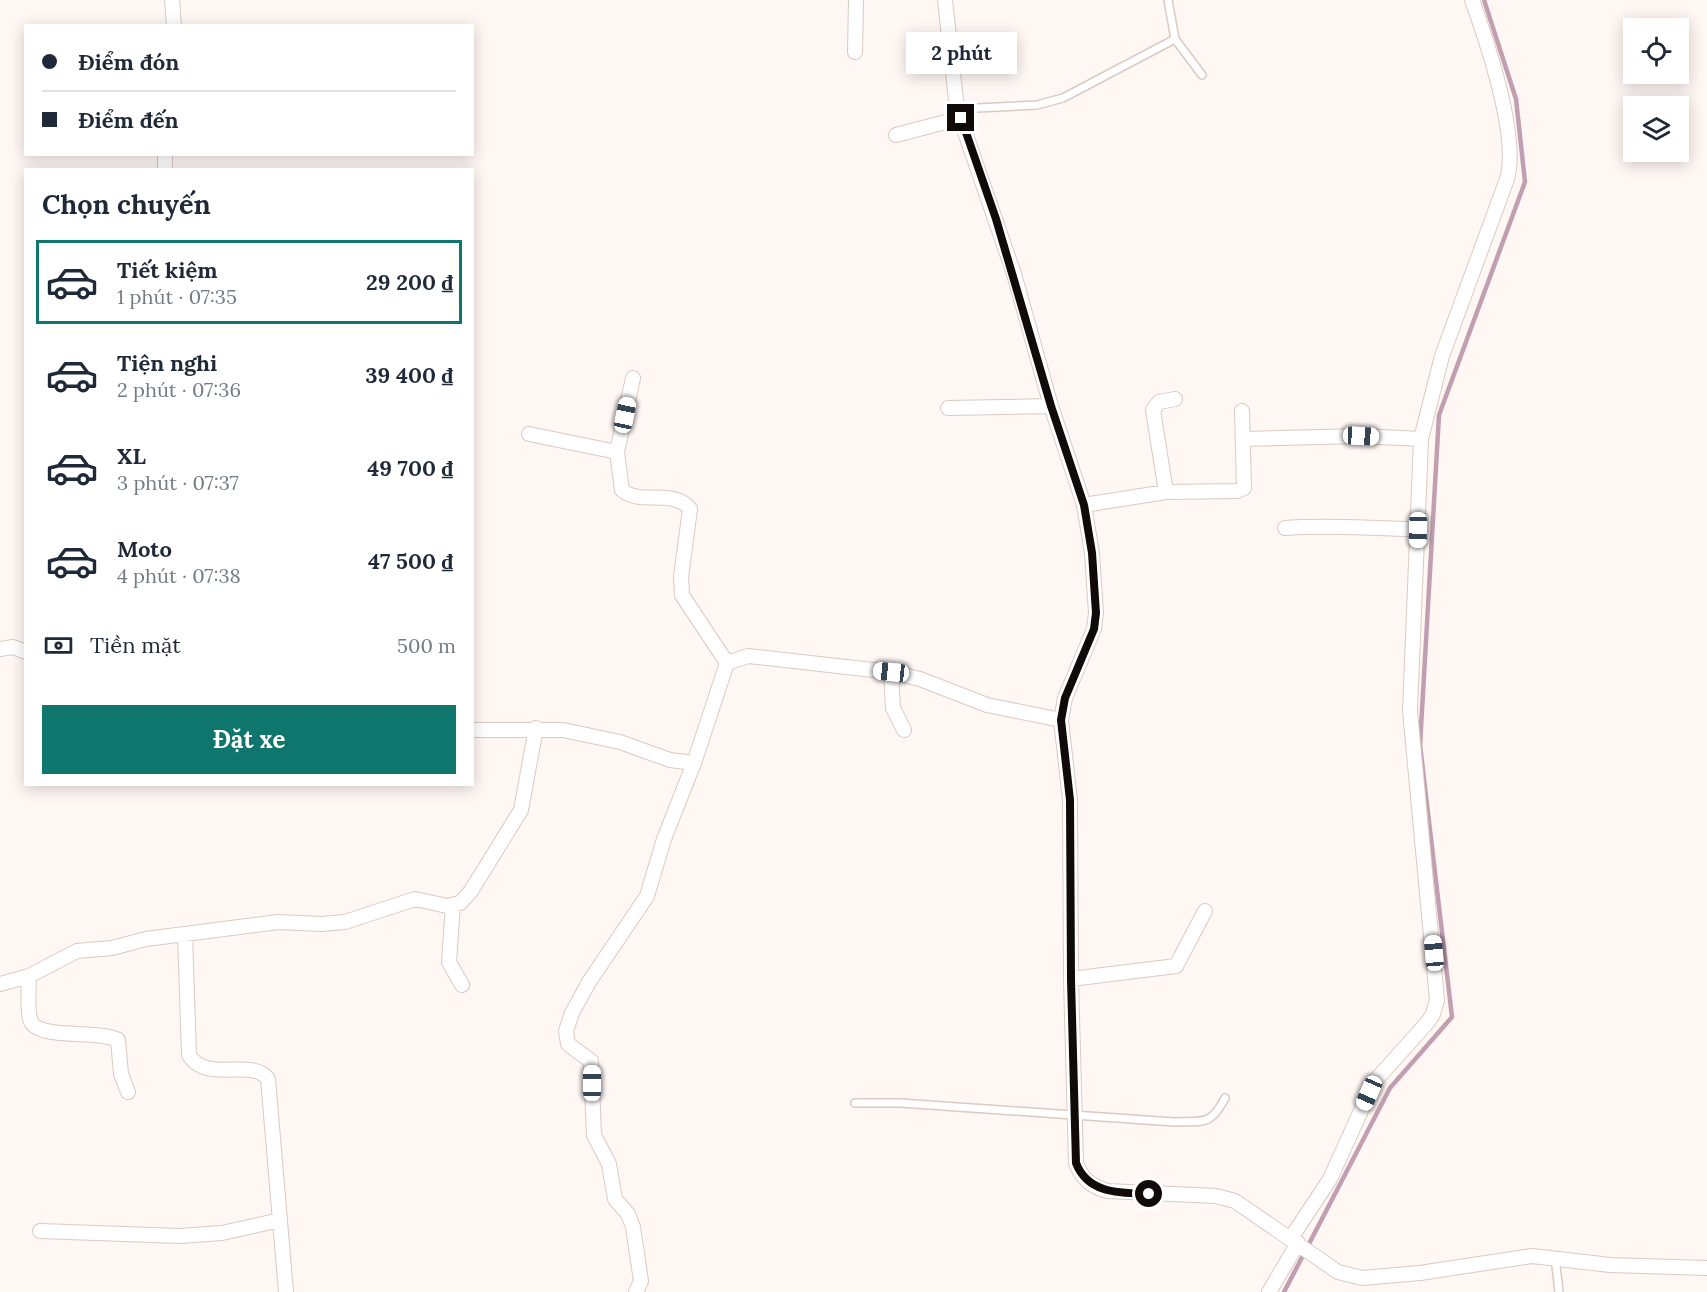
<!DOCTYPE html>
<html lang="vi">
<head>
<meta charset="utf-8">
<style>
	:root { --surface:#fff; --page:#f2f2f3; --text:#1f2937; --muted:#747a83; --line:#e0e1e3; --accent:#0f766e }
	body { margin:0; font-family:Lora,serif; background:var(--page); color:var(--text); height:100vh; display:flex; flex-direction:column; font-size:22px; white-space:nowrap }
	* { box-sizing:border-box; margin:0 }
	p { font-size:20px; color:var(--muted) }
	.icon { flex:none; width:33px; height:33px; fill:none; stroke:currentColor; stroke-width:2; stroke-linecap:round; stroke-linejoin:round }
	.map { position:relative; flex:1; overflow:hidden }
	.panel { position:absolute; left:24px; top:168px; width:450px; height:618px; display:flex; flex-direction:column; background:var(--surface); border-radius:0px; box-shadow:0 3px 15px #0003 }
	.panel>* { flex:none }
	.top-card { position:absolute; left:24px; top:24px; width:450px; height:132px; border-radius:0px; box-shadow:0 3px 15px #0003; display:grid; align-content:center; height:132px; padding:0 18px; background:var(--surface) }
	.tools { position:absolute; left:1623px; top:18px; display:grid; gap:12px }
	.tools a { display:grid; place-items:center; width:66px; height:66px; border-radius:0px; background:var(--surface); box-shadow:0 3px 15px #0003; font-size:30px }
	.end { position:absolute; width:27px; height:27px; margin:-14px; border:8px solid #100b08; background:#fff; box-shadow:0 0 0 3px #fff }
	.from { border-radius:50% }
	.bubble { position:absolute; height:42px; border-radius:0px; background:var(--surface); box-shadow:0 3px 15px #0003; font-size:20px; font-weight:700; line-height:42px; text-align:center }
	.car { position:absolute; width:18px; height:36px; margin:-18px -9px; border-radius:8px; box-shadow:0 0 4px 2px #0007; background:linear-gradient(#fff 24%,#345 0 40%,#fff 0 76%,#345 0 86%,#fff 0) }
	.top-card b { display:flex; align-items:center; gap:21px; height:57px; font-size:22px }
	.top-card b+b { border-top:2px solid var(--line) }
	.top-card i { width:15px; height:15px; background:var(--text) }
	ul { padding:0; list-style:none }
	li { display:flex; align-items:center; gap:18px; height:84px; margin:0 12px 9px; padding:0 6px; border:3px solid transparent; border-radius:0px }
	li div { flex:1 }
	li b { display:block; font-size:22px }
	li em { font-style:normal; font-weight:700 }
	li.on { border-color:var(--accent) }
	li>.icon { width:54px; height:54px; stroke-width:1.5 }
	h2 { padding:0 18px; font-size:27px; line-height:72px }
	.pay { display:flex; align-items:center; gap:15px; height:66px; padding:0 18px; font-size:22px }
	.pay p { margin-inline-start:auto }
	.action { display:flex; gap:12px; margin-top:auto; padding:12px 18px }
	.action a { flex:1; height:69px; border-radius:0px; background:var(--accent); color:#fff; font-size:24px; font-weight:700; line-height:69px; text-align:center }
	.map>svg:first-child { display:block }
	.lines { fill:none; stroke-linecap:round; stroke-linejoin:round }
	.stream { stroke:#c19fb1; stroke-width:4.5 }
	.service-casing { stroke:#dacac2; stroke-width:10 }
	.minor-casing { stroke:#dacac2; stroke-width:16 }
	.service { stroke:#fff; stroke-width:7 }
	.minor { stroke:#fff; stroke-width:14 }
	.route { stroke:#100b08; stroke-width:8 }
</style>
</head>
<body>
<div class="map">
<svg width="1707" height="1292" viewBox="0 0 1707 1292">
	<rect width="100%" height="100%" fill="#fef7f4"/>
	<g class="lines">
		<path class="stream" d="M1284 1292 1390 1088 1452 1017 1420 745 1439 415 1525 182 1516 99 1484 0"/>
		<defs>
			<path id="service" d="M1168 0 1175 39
				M957 109 1037 105 1063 98 1175 39 1202 75
				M855 1103H901L1174 1122C1203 1121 1211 1126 1225 1098
				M1555 1257 1559 1292"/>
			<path id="minor" d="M172 0 174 26
				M945 0 957 109 1014 274 1051 406 1084 505 1092 553 1096 613 1094 629 1065 698 1061 720 1070 800 1071 979 1076 1163C1082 1179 1091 1186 1107 1191L1216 1196 1235 1201 1338 1272 1362 1278 1420 1273 1532 1256 1610 1265 1707 1268
				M855 52 856 0
				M896 135 961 118
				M165 170V154
				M633 378 617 452 622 490C641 506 674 488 690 509L681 577 682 595 727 663
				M948 408 1051 406
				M529 434 617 452
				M1243 439 1361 436 1421 439
				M1166 492 1153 410 1159 402 1175 399
				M1084 505 1166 492 1237 491 1244 488 1242 411
				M1285 528C1329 524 1373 529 1418 529
				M0 649 13 647 26 652
				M891 672 893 708 904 730
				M472 730H563L620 742 670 760 694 763 727 663 748 656 891 672 920 679 987 705 1061 720
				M453 905 449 962 462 985
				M185 934 189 1055C206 1084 252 1057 268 1079L286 1292
				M29 976C29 989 27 1006 30 1019 35 1041 99 1029 118 1040L121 1074 128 1092
				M1071 979 1176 966 1205 911
				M0 984 29 976 77 951 112 948 146 939 278 922 321 924 345 922 415 899 447 906 460 903 471 891 521 810 536 728
				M40 1231 180 1236 222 1233 280 1220
				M1291 1238 1330 1179 1374 1082 1427 1023 1433 1014 1437 1000 1410 711 1421 439 1442 356 1507 179C1519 137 1487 42 1472 0
				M636 1292 641 1281 633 1227 628 1214 615 1199 609 1164 594 1135 591 1061 568 1044 566 1031 572 1013 589 982 647 896 664 839 694 763
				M1269 1292 1298 1243"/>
		</defs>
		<use href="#service" class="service-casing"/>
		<use href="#minor" class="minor-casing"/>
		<use href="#service" class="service"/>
		<use href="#minor" class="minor"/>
	</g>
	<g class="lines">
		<path class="route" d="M961 118 996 219 1051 406 1084 505 1092 553 1096 613 1094 629 1065 698 1061 720 1070 800 1071 980 1076 1163C1088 1194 1120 1193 1149 1194"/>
	</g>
</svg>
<div class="tools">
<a><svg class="icon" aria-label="locate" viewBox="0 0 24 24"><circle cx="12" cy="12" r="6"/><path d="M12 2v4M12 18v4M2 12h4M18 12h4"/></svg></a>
<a><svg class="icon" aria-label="layers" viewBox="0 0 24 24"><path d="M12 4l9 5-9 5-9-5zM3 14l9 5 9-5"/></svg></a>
</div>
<i class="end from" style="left:1149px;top:1194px"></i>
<i class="end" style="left:961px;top:118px"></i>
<div class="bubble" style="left:906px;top:32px;width:111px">2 phút</div>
<i class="car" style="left:625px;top:415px;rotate:12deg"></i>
<i class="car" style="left:1361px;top:436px;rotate:93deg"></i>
<i class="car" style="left:1418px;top:530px;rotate:181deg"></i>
<i class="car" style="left:891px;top:672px;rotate:276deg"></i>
<i class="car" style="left:1434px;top:953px;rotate:355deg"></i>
<i class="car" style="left:592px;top:1083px;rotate:0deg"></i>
<i class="car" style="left:1369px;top:1093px;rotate:204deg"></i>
<div class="top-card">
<b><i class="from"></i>Điểm đón</b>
<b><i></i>Điểm đến</b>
</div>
<section class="panel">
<h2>Chọn chuyến</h2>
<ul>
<li class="on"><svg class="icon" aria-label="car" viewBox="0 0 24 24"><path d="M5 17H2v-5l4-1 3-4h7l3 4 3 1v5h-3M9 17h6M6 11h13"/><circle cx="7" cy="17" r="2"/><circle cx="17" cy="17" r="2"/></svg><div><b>Tiết kiệm</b><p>1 phút · 07:35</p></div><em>29 200 ₫</em></li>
<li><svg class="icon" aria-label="car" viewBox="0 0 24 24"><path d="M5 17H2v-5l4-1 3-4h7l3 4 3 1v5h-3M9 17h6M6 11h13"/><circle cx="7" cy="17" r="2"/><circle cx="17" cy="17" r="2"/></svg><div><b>Tiện nghi</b><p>2 phút · 07:36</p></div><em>39 400 ₫</em></li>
<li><svg class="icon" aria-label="car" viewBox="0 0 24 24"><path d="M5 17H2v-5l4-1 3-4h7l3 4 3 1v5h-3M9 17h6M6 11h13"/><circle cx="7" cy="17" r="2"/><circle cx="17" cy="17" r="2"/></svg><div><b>XL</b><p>3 phút · 07:37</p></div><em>49 700 ₫</em></li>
<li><svg class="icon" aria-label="car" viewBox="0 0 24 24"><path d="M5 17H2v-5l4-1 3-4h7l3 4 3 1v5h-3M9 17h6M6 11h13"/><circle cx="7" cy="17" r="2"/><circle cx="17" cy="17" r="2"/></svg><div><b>Moto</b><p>4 phút · 07:38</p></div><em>47 500 ₫</em></li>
</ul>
<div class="pay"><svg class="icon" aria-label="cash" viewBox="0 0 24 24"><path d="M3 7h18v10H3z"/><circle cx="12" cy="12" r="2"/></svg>Tiền mặt<p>500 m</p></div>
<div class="action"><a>Đặt xe</a></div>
</section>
</div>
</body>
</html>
